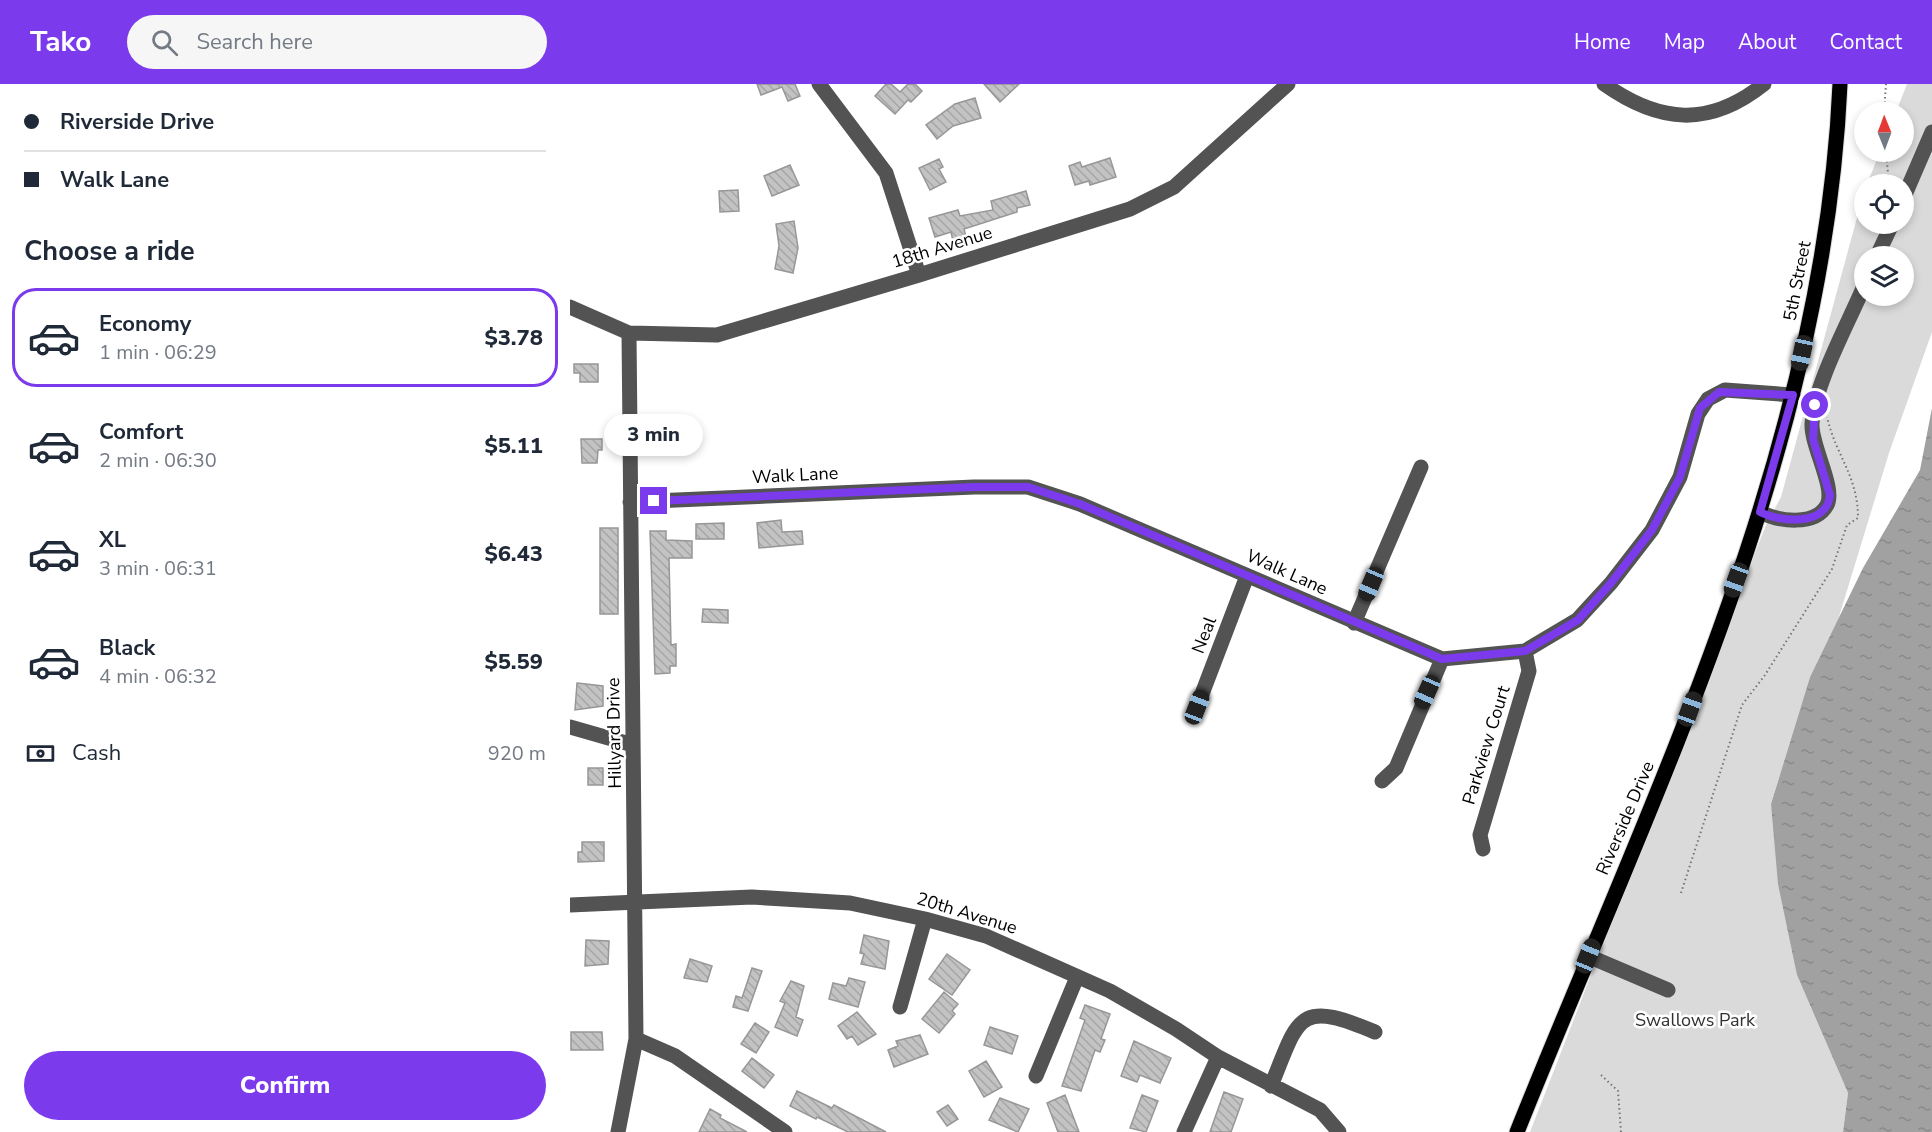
<!DOCTYPE html>
<html lang="en">
<head>
<meta charset="utf-8">
<style>
	:root { --surface:#fff; --page:#f6f6f7; --text:#1f2937; --muted:#747a83; --line:#e0e1e3; --accent:#7c3aed }
	body { margin:0; font-family:"Nunito Sans",sans-serif; background:var(--page); color:var(--text); height:100vh; display:flex; flex-direction:column; font-size:22px; white-space:nowrap }
	* { box-sizing:border-box; margin:0 }
	p { font-size:20px; color:var(--muted) }
	.icon { flex:none; width:33px; height:33px; fill:none; stroke:currentColor; stroke-width:2; stroke-linecap:round; stroke-linejoin:round }
	.map { position:relative; flex:1; overflow:hidden }
	.side { display:flex; flex-direction:column; background:var(--surface); width:570px }
	.side>* { flex:none }
	.hud { display:grid; align-content:center; height:132px; padding:0 24px; background:var(--surface) }
	.needle { width:39px; rotate:359deg }
	.controls { position:absolute; left:1284px; top:18px; display:grid; gap:12px }
	.controls a { display:grid; place-items:center; width:60px; height:60px; border-radius:50%; background:var(--surface); box-shadow:0 3px 9px #0003; font-size:30px }
	.end { position:absolute; width:27px; height:27px; margin:-14px; border:8px solid #7c3aed; background:#fff; box-shadow:0 0 0 3px #fff }
	.from { border-radius:50% }
	.bubble { position:absolute; height:42px; border-radius:21px; background:var(--surface); box-shadow:0 3px 9px #0003; font-size:20px; font-weight:800; line-height:42px; text-align:center }
	.car { position:absolute; width:18px; height:36px; margin:-18px -9px; border-radius:8px; box-shadow:0 0 4px 2px #0007; background:linear-gradient(#222 24%,#8ab4d8 0 40%,#222 0 76%,#8ab4d8 0 86%,#222 0) }
	.hud b { display:flex; align-items:center; gap:21px; height:57px; font-size:22px }
	.hud b+b { border-top:2px solid var(--line) }
	.hud i { width:15px; height:15px; background:var(--text) }
	ul { padding:0; list-style:none }
	li { display:flex; align-items:center; gap:18px; height:99px; margin:0 12px 9px; padding:0 12px; border:3px solid transparent; border-radius:24px }
	li div { flex:1 }
	li b { display:block; font-size:22px }
	li em { font-style:normal; font-weight:800 }
	li.current { border-color:var(--accent) }
	li>.icon { width:54px; height:54px; stroke-width:1.5 }
	h2 { padding:0 24px; font-size:27px; line-height:72px }
	.pay { display:flex; align-items:center; gap:15px; height:66px; padding:0 24px; font-size:22px }
	.pay p { margin-inline-start:auto }
	.primary-button { display:flex; gap:12px; margin-top:auto; padding:12px 24px }
	.primary-button a { flex:1; height:69px; border-radius:36px; background:var(--accent); color:#fff; font-size:24px; font-weight:800; line-height:69px; text-align:center }
	header { display:flex; align-items:center; gap:36px; box-sizing:border-box; height:84px; padding:0 30px; background:var(--accent); color:#fff }
	header strong { font-size:28px }
	nav { display:flex; gap:33px; margin-inline-start:auto; font-size:21px }
	.search { width:420px; height:54px; background:var(--page); display:flex; align-items:center; gap:15px; box-sizing:border-box; padding:0 21px; border-radius:33px; color:var(--muted); font-size:22px }
	main { display:flex; flex:1; min-height:0 }
	.map>svg:first-child { display:block }
	.green { fill:#dadada; fill-rule:evenodd }
	.water { fill:url(#water-ripples) }
	.building { fill:url(#building-back-hatch); stroke:#979797; stroke-width:1.5 }
	.lines { fill:none; stroke-linecap:round; stroke-linejoin:round }
	.major-casing { stroke:#dbdbdb; stroke-width:17 }
	.path { stroke:#757575; stroke-width:2; stroke-dasharray:1.5 3; stroke-linecap:butt }
	.minor { stroke:#535353; stroke-width:15 }
	.major { stroke:#000; stroke-width:15 }
	.route { stroke:#7c3aed; stroke-width:8 }
	.labels { text-anchor:middle; stroke-width:5; stroke-linejoin:round; paint-order:stroke }
	.street-label { font-size:18px; fill:#000; stroke:#fff }
	.park-label { font-size:18px; fill:#313131; stroke:#fff }
</style>
</head>
<body>
<header>
<strong>Tako</strong>
<div class="search"><svg class="icon" aria-label="search" viewBox="0 0 24 24"><circle cx="10" cy="10" r="6"/><path d="M15 15l6 6"/></svg>Search here</div>
<nav><a>Home</a><a>Map</a><a>About</a><a>Contact</a></nav>
</header>
<main>
<section class="side">
<div class="hud">
<b><i class="from"></i>Riverside Drive</b>
<b><i></i>Walk Lane</b>
</div>
<h2>Choose a ride</h2>
<ul>
<li class="current"><svg class="icon" aria-label="car" viewBox="0 0 24 24"><path d="M5 17H2v-5l4-1 3-4h7l3 4 3 1v5h-3M9 17h6M6 11h13"/><circle cx="7" cy="17" r="2"/><circle cx="17" cy="17" r="2"/></svg><div><b>Economy</b><p>1 min · 06:29</p></div><em>$3.78</em></li>
<li><svg class="icon" aria-label="car" viewBox="0 0 24 24"><path d="M5 17H2v-5l4-1 3-4h7l3 4 3 1v5h-3M9 17h6M6 11h13"/><circle cx="7" cy="17" r="2"/><circle cx="17" cy="17" r="2"/></svg><div><b>Comfort</b><p>2 min · 06:30</p></div><em>$5.11</em></li>
<li><svg class="icon" aria-label="car" viewBox="0 0 24 24"><path d="M5 17H2v-5l4-1 3-4h7l3 4 3 1v5h-3M9 17h6M6 11h13"/><circle cx="7" cy="17" r="2"/><circle cx="17" cy="17" r="2"/></svg><div><b>XL</b><p>3 min · 06:31</p></div><em>$6.43</em></li>
<li><svg class="icon" aria-label="car" viewBox="0 0 24 24"><path d="M5 17H2v-5l4-1 3-4h7l3 4 3 1v5h-3M9 17h6M6 11h13"/><circle cx="7" cy="17" r="2"/><circle cx="17" cy="17" r="2"/></svg><div><b>Black</b><p>4 min · 06:32</p></div><em>$5.59</em></li>
</ul>
<div class="pay"><svg class="icon" aria-label="cash" viewBox="0 0 24 24"><path d="M3 7h18v10H3z"/><circle cx="12" cy="12" r="2"/></svg>Cash<p>920 m</p></div>
<div class="primary-button"><a>Confirm</a></div>
</section>
<div class="map">
<svg width="1362" height="1048" viewBox="0 0 1362 1048">
	<defs>
		<pattern id="water-ripples" width="26" height="14" patternUnits="userSpaceOnUse" patternTransform="scale(1.5)"><rect width="26" height="14" fill="#a1a1a1"/><path d="M2 4q2-2 4 0t4 0M15 11q2-2 4 0t4 0" fill="none" stroke="#898989"/></pattern>
		<pattern id="building-back-hatch" width="6" height="6" patternUnits="userSpaceOnUse" patternTransform="scale(1.5)"><rect width="6" height="6" fill="#c3c3c3"/><path d="M-1 5l2 2M0 0l6 6M5-1l2 2" fill="none" stroke="#a6a6a6"/></pattern>
	</defs>
	<rect width="100%" height="100%" fill="#fff"/>
	<path class="green" d="M1337 0H1362V248L1319 369 1268 536 1240 593 1201 720 1227 891 1278 1009 1273 1048H960L1196 441 1211 413 1294 108V140H1334V100H1297L1310 68H1334V28H1326ZM1294 172H1334V212H1294Z"/>
	<path class="water" d="M1362 324V1048H1273L1278 1009 1227 891 1208 800 1201 720 1240 593 1293 484 1350 386Z"/>
	<path class="building" d="M187 0H225L230 12 218 17 212 3 191 11Z
		M316 0H321L330 8 338 0H345L352 7 341 18 338 16 325 30 305 12Z
		M414 0H449L430 18Z
		M405 14 411 34 383 42 367 55 356 41 385 20Z
		M540 74 546 93 520 101 519 97 505 101 499 82 510 78 512 83Z
		M369 75 373 83 369 85 376 98 360 106 349 84Z
		M220 81 229 101 202 112 194 92Z
		M168 106 169 127 150 128 149 107Z
		M456 107 460 121 447 124V128L394 145 396 153 383 157 381 148 365 153 359 134 388 126 390 132 423 126 421 117Z
		M224 137 228 164 223 189 205 185 209 162 206 140Z
		M4 280H28V298H10V289H4Z
		M11 355H32V366H28L27 379H12Z
		M211 436 212 448 232 447 233 460 189 464 187 439Z
		M154 439V455H126V440Z
		M30 444H48V530H30Z
		M80 447H96V456L122 457V474H99L101 561 106 560V582H100V589L85 590Z
		M133 525 158 526V539L132 538Z
		M7 599 33 602V622L5 626Z
		M18 684H33V701H18Z
		M12 758H34V777L8 778V768H12Z
		M294 851 319 857 315 885 291 880 294 870 290 869Z
		M16 856 39 857 38 880 15 882Z
		M377 870 400 886 382 911 359 895Z
		M120 875 142 882 137 898 114 894Z
		M182 884 192 887 178 927 163 923 166 912 172 914Z
		M279 894 295 898 288 923 259 915 263 899 276 902Z
		M221 897 234 902 226 933 233 936 227 952 205 943 215 919 210 917Z
		M374 908 388 920 382 927 385 930 369 949 352 935Z
		M515 921 540 930 531 955 535 956 530 968 525 966 511 1007 492 1002 515 936 510 934Z
		M287 928 306 950 288 961 282 952 277 955 268 942Z
		M185 939 199 948 186 969 171 960Z
		M420 943 448 952 442 970 414 961Z
		M1 948H32L33 966H1Z
		M350 951 358 970 324 983 318 966 328 962 326 957Z
		M564 957 601 974 590 999 570 991 567 998 551 992Z
		M182 974 204 991 194 1004 172 987Z
		M416 977 432 1003 414 1013 399 987Z
		M227 1007 262 1024 264 1021 316 1048H278L247 1033 246 1035 220 1022Z
		M654 1008 673 1015 661 1048H640Z
		M495 1011 509 1048H488L477 1019Z
		M572 1011 588 1017 576 1048 560 1044Z
		M430 1014 459 1025 448 1048 419 1036Z
		M378 1021 388 1035 377 1042 367 1028Z
		M140 1025 151 1031 150 1034 177 1048H129Z"/>
	<g class="lines">
		<defs>
			<path id="major" d="M947 1048C1082 710 1254 370 1270 0"/>
		</defs>
		<use href="#major" class="major-casing"/>
		<path class="path" d="M1314 28 1316 0
			M1316 68 1319 100
			M1111 809 1172 621 1195 591 1262 485 1277 441 1288 434C1288 392 1266 372 1257 333
			M1031 991 1048 1007 1051 1048"/>
		<path class="minor" d="M249 0 316 89 349 191
			M1034 0C1089 39 1139 44 1194 0
			M1334 113 1362 48
			M1307 172 1322 140
			M0 223 59 249 147 251 349 191 560 125 604 103 718 0
			M60 418 404 403H458L510 420 872 575 955 567 1007 536 1041 499 1082 446 1110 393 1128 330 1138 315 1155 306 1223 311
			M1190 428C1208 437 1245 443 1257 421 1266 404 1241 362 1242 340 1244 301 1278 240 1294 202
			M784 539 851 383
			M627 623 677 492
			M0 643 63 661
			M812 697 826 684 872 575
			M913 765 910 751 959 587 955 567
			M0 821 182 813 280 819 355 835 416 852 540 907 606 945 648 973 750 1026 769 1048
			M1018 872 1098 906
			M330 923 355 835
			M66 955 105 972 215 1048
			M466 992 507 893
			M701 1002C729 933 727 915 805 948
			M48 1048 66 955 59 249
			M614 1048 648 973"/>
		<use href="#major" class="major"/>
	</g>
	<g class="lines">
		<path class="route" d="M84 417 404 403H458L510 420 872 575 955 567 1008 536 1041 499 1082 446 1110 393 1130 324 1149 308 1223 311 1190 428C1210 438 1257 443 1260 411L1243 355 1245 321"/>
	</g>
	<g class="labels">
		<g class="street-label">
			<text transform="translate(372 163) rotate(-17)" y="6">18th Avenue</text>
			<text transform="translate(1227 197) rotate(-79)" y="6">5th Street</text>
			<text transform="translate(225 391) rotate(-3)" y="6">Walk Lane</text>
			<text transform="translate(717 488) rotate(24)" y="6">Walk Lane</text>
			<text transform="translate(634 551) rotate(-69)" y="6">Neal</text>
			<text transform="translate(44 649) rotate(-91)" y="6">Hillyard Drive</text>
			<text transform="translate(916 661) rotate(-73)" y="6">Parkview Court</text>
			<text transform="translate(1055 734) rotate(-67)" y="6">Riverside Drive</text>
			<text transform="translate(397 829) rotate(17)" y="6">20th Avenue</text>
		</g>
		<g class="park-label">
			<text x="1125" y="942">Swallows Park</text>
		</g>
	</g>
</svg>
<div class="controls">
<a><svg class="needle" viewBox="-14 -14 28 28"><path d="M0-13l5 13h-10z" fill="#e53935"/><path d="M0 13l5-13h-10z" fill="#747a83"/></svg></a>
<a><svg class="icon" aria-label="locate" viewBox="0 0 24 24"><circle cx="12" cy="12" r="6"/><path d="M12 2v4M12 18v4M2 12h4M18 12h4"/></svg></a>
<a><svg class="icon" aria-label="layers" viewBox="0 0 24 24"><path d="M12 4l9 5-9 5-9-5zM3 14l9 5 9-5"/></svg></a>
</div>
<i class="end from" style="left:1245px;top:321px"></i>
<i class="end" style="left:84px;top:417px"></i>
<div class="bubble" style="left:34px;top:330px;width:99px">3 min</div>
<i class="car" style="left:1232px;top:269px;rotate:192deg"></i>
<i class="car" style="left:1166px;top:496px;rotate:200deg"></i>
<i class="car" style="left:801px;top:500px;rotate:203deg"></i>
<i class="car" style="left:857px;top:608px;rotate:204deg"></i>
<i class="car" style="left:627px;top:623px;rotate:21deg"></i>
<i class="car" style="left:1120px;top:625px;rotate:20deg"></i>
<i class="car" style="left:1018px;top:872px;rotate:22deg"></i>
</div>
</main>
</body>
</html>
